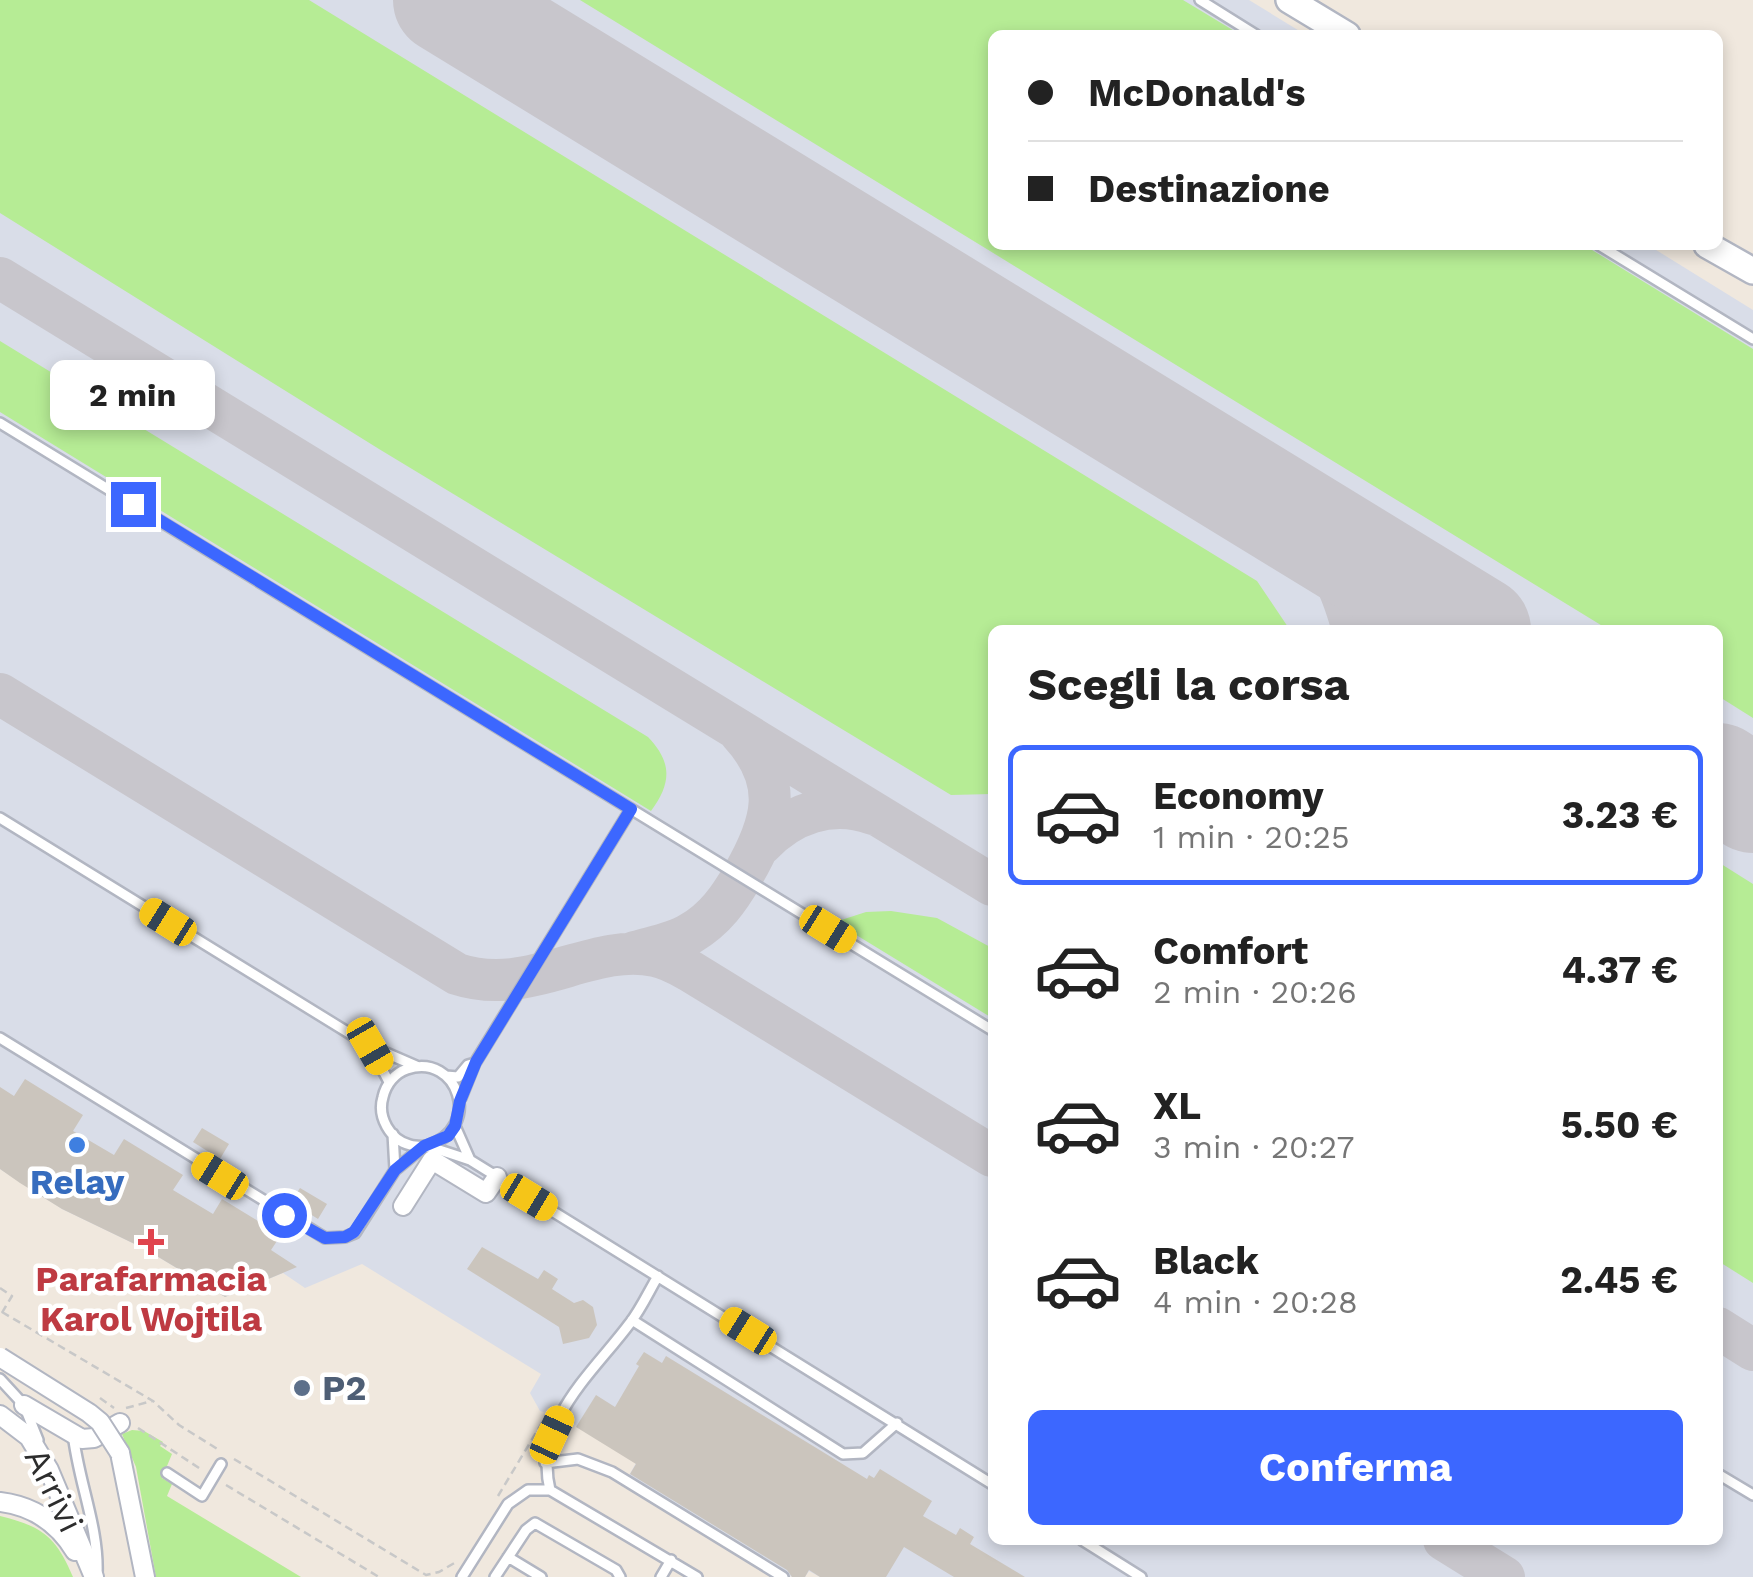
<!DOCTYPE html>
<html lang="it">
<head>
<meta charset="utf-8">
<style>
	:root { --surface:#fff; --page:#f2f2f2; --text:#222; --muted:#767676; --line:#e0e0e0; --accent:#3c67ff }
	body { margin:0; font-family:"Work Sans",sans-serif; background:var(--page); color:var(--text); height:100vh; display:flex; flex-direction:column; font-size:38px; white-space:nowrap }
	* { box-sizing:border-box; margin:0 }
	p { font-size:32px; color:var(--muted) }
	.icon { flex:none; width:55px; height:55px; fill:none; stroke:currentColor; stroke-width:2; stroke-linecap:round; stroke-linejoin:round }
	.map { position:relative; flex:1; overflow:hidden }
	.details { position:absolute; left:988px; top:625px; width:735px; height:920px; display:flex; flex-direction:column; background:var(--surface); border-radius:15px; box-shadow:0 5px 15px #0003 }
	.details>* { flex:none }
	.hud { position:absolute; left:988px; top:30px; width:735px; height:220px; border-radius:15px; box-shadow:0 5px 15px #0003; display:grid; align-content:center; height:220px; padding:0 40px; background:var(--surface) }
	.end { position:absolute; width:45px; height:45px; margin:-22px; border:12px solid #3c67ff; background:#fff; box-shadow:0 0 0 5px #fff }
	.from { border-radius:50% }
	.bubble { position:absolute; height:70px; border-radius:15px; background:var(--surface); box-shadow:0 5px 15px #0003; font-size:32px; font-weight:700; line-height:70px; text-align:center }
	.car { position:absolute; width:30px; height:60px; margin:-30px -15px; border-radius:12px; box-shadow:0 0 8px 2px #0007; background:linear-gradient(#f5c518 24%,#345 0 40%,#f5c518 0 76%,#345 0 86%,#f5c518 0) }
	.hud b { display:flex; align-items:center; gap:35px; height:95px; font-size:38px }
	.hud b+b { border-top:2px solid var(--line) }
	.hud i { width:25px; height:25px; background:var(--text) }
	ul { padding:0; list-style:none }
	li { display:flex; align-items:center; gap:30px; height:140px; margin:0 20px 15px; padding:0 20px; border:5px solid transparent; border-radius:15px }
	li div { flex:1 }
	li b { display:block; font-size:38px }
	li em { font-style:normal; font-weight:700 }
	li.on { border-color:var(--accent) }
	li>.icon { width:90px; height:90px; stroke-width:1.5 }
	h2 { padding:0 40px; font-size:45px; line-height:120px }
	.cta { display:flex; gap:20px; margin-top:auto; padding:20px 40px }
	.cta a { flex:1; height:115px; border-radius:15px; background:var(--accent); color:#fff; font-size:40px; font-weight:700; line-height:115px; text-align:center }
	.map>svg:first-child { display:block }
	.airport { fill:#d9dde8; fill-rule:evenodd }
	.green { fill:#b6ec95 }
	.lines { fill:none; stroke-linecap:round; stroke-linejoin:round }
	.taxiway { stroke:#c8c6cc; stroke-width:42 }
	.runway { stroke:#c8c6cc; stroke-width:108 }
	.building { fill:#cbc5bd }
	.lane-casing { stroke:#b2b6c2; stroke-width:14 }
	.street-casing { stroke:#b2b6c2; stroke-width:22 }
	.secondary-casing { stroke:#b2b6c2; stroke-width:30 }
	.path { stroke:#c8c8c8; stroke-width:2.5; stroke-dasharray:8 5; stroke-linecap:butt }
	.lane { stroke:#fff; stroke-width:9 }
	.street { stroke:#fff; stroke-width:18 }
	.secondary { stroke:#fff; stroke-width:25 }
	.street-bridge-casing { stroke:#b2b6c2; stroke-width:22; stroke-linecap:butt }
	.street-bridge { stroke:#fff; stroke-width:18 }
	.route { stroke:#3c67ff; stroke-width:12 }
	.shop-dot { fill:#3f7fe0; stroke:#fff; stroke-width:4 }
	.health-dot { fill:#e0444e; stroke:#fff; stroke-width:4 }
	.service-dot { fill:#5c6f8a; stroke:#fff; stroke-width:4 }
	.labels { text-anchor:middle; stroke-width:9; stroke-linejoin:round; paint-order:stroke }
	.shop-label { font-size:35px; font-weight:bold; fill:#366cbe; stroke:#fff }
	.health-label { font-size:35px; font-weight:bold; fill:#be3a42; stroke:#fff }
	.service-label { font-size:35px; font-weight:bold; fill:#4e5e75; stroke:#fff; text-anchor:start }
	.street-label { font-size:35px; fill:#2d2d2d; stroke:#fff }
</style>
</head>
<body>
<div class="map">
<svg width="1753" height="1577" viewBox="0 0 1753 1577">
	<rect width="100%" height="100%" fill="#f0e8de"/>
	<path class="airport" d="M0 0H1249L1306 35H992V245H1648L1753 310V1577H820L809 1571 805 1577H792L628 1477 636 1463 548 1408 544 1412 540 1411 530 1393 541 1374 362 1264 305 1288 283 1273 225 1297 145 1249 62 1209 0 1169ZM992 630H1718V1540H992Z"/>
	<path class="green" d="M0 0H309L1257 581 1290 630H992V794L951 795 379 449 0 213Z
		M580 0H1183L1241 35H992V245H1584L1753 349V718L1718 696V630H1609Z
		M0 341 648 737C673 763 671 784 651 811L0 412Z
		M1718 862 1753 884V1283L1718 1261Z
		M891 911 937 918 992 948V1018L835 922 866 912Z
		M132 1430 144 1431 163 1442 160 1446 172 1454 162 1478 172 1484 167 1496 301 1577H156L136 1467 122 1434Z
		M0 1516C41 1526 56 1536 73 1577H0Z"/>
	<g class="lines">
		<path class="taxiway" d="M0 278 992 885
			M1280 509C1322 548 1338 575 1353 630
			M1373 630C1394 601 1426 608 1455 617
			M0 694 457 974C530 998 591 942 655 956 667 958 679 965 690 971L992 1156
			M761 845C790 814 831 799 873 814
			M632 953C651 947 674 944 691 933 715 919 729 899 743 875 773 823 785 782 740 733
			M1718 1328 1753 1350
			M1444 1540 1504 1577"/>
		<path class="runway" d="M447 0 1477 630
			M1718 777 1753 799"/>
	</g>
	<path class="building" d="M25 1079 83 1115 73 1131 114 1155 124 1139 183 1175 173 1190 213 1214 222 1199 281 1235 271 1250 297 1267 225 1297 145 1249 62 1209 20 1183 0 1169V1087L14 1096Z
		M202 1128 229 1144 220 1159 193 1142Z
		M300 1188 327 1204 318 1219 291 1202Z
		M482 1247 538 1279 544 1270 558 1279 552 1289 574 1303 583 1300 593 1307 597 1325 589 1338 563 1344 559 1327 467 1269Z
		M644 1352 662 1363 666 1356 867 1479 869 1475 874 1478 880 1469 932 1501 923 1516 956 1535 960 1528 974 1537 970 1544 1025 1577H954L904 1547 886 1577H820L809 1570 805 1577H792L787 1570 630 1474 636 1464 576 1427 596 1395 615 1407 639 1366 636 1364Z"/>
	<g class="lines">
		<defs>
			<path id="lane" d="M1200 0 1256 35
				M1599 245 1753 339
				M0 423 992 1030
				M0 818 370 1046 416 1066
				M0 1038 325 1238 345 1237 355 1233 395 1170 424 1146
				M371 1048 389 1082
				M446 1076 458 1077 468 1065 475 1063
				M461 1098 475 1063 631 809
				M455 1126 470 1160
				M393 1134 395 1170
				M427 1146C484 1128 458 1052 407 1069 395 1073 386 1084 383 1097 377 1117 390 1140 410 1145 418 1147 426 1146 433 1148 446 1152 458 1156 470 1160L992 1484
				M632 1320 843 1454 863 1453 897 1423
				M0 1379 24 1405 38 1440
				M73 1433C78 1481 99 1527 97 1574
				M545 1463 578 1459 612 1472 783 1577
				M167 1473 202 1496 221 1464
				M1718 1474 1753 1495
				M550 1490C533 1421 593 1373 630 1323 641 1309 649 1291 658 1276
				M1082 1540 1141 1577
				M508 1557 541 1577
				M462 1577 508 1504 528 1490H550L697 1577
				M495 1577 526 1530 535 1523 616 1570 620 1577
				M661 1577 671 1560"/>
			<path id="street" d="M403 1206 432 1160 486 1193 497 1177
				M24 1405 82 1439 94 1438 120 1423
				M0 1415 29 1437 49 1470 94 1577
				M120 1453 145 1577
				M0 1502C33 1506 58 1523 75 1551"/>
			<path id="secondary" d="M1289 0 1347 35
				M1707 245 1753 271"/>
		</defs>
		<use href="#lane" class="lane-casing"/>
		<use href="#street" class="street-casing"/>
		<use href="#secondary" class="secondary-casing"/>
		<path class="path" d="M0 1288 12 1296 0 1316
			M2 1312 153 1401 179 1425 219 1450
			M100 1398 114 1408
			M126 1408 152 1401
			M138 1428 202 1470
			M234 1459 426 1575 439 1572 456 1562
			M226 1485 379 1577
			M498 1496 543 1421"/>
		<use href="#lane" class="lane"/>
		<use href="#street" class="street"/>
		<use href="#secondary" class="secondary"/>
		<defs>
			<path id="street-bridge" d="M0 1357 89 1413 100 1422 120 1453"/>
		</defs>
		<use href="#street-bridge" class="street-bridge-casing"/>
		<use href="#street-bridge" class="street-bridge"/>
	</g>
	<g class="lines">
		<path class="route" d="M133 504 631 809 476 1062 460 1101 455 1126 448 1136 424 1146 395 1170 354 1232 345 1237 325 1238 284 1215"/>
	</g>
	<circle class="shop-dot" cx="77" cy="1145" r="10"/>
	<path class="health-dot" d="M146 1227h10v10h10v10h-10v10h-10v-10h-10v-10h10z"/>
	<circle class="service-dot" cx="302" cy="1388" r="10"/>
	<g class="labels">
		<g class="shop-label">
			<text x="77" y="1194">Relay</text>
		</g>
		<g class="health-label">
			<text x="151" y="1291">Parafarmacia<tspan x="151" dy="40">Karol Wojtila</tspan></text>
		</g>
		<g class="service-label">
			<text x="322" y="1400">P2</text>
		</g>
		<g class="street-label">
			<text transform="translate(54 1490) rotate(64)" y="12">Arrivi</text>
		</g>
	</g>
</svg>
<i class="end from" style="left:284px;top:1215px"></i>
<i class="end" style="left:133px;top:504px"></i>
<div class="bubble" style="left:50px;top:360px;width:165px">2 min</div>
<i class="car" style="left:168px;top:922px;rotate:302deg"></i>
<i class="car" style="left:828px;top:929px;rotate:122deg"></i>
<i class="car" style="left:370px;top:1046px;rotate:150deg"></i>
<i class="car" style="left:220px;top:1176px;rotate:302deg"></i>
<i class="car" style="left:529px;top:1197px;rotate:121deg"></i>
<i class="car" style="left:748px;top:1331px;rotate:302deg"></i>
<i class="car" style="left:552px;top:1435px;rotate:25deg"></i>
<div class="hud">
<b><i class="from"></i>McDonald's</b>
<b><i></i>Destinazione</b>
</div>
<section class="details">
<h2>Scegli la corsa</h2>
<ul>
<li class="on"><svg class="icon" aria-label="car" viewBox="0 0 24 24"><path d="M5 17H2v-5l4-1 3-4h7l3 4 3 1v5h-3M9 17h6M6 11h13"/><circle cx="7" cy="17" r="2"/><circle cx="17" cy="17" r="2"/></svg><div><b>Economy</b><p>1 min · 20:25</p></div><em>3.23 €</em></li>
<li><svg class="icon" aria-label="car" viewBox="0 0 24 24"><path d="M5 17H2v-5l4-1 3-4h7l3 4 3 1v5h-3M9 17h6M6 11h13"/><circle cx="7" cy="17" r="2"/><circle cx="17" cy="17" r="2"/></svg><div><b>Comfort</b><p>2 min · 20:26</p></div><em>4.37 €</em></li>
<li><svg class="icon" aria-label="car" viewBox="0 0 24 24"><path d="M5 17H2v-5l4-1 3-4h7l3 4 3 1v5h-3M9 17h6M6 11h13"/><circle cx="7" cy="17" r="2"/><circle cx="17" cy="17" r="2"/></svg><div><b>XL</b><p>3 min · 20:27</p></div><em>5.50 €</em></li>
<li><svg class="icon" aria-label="car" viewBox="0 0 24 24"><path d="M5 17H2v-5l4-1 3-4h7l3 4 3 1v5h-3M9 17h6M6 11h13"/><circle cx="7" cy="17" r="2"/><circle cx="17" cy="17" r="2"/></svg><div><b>Black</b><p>4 min · 20:28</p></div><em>2.45 €</em></li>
</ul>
<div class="cta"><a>Conferma</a></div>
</section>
</div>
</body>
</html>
